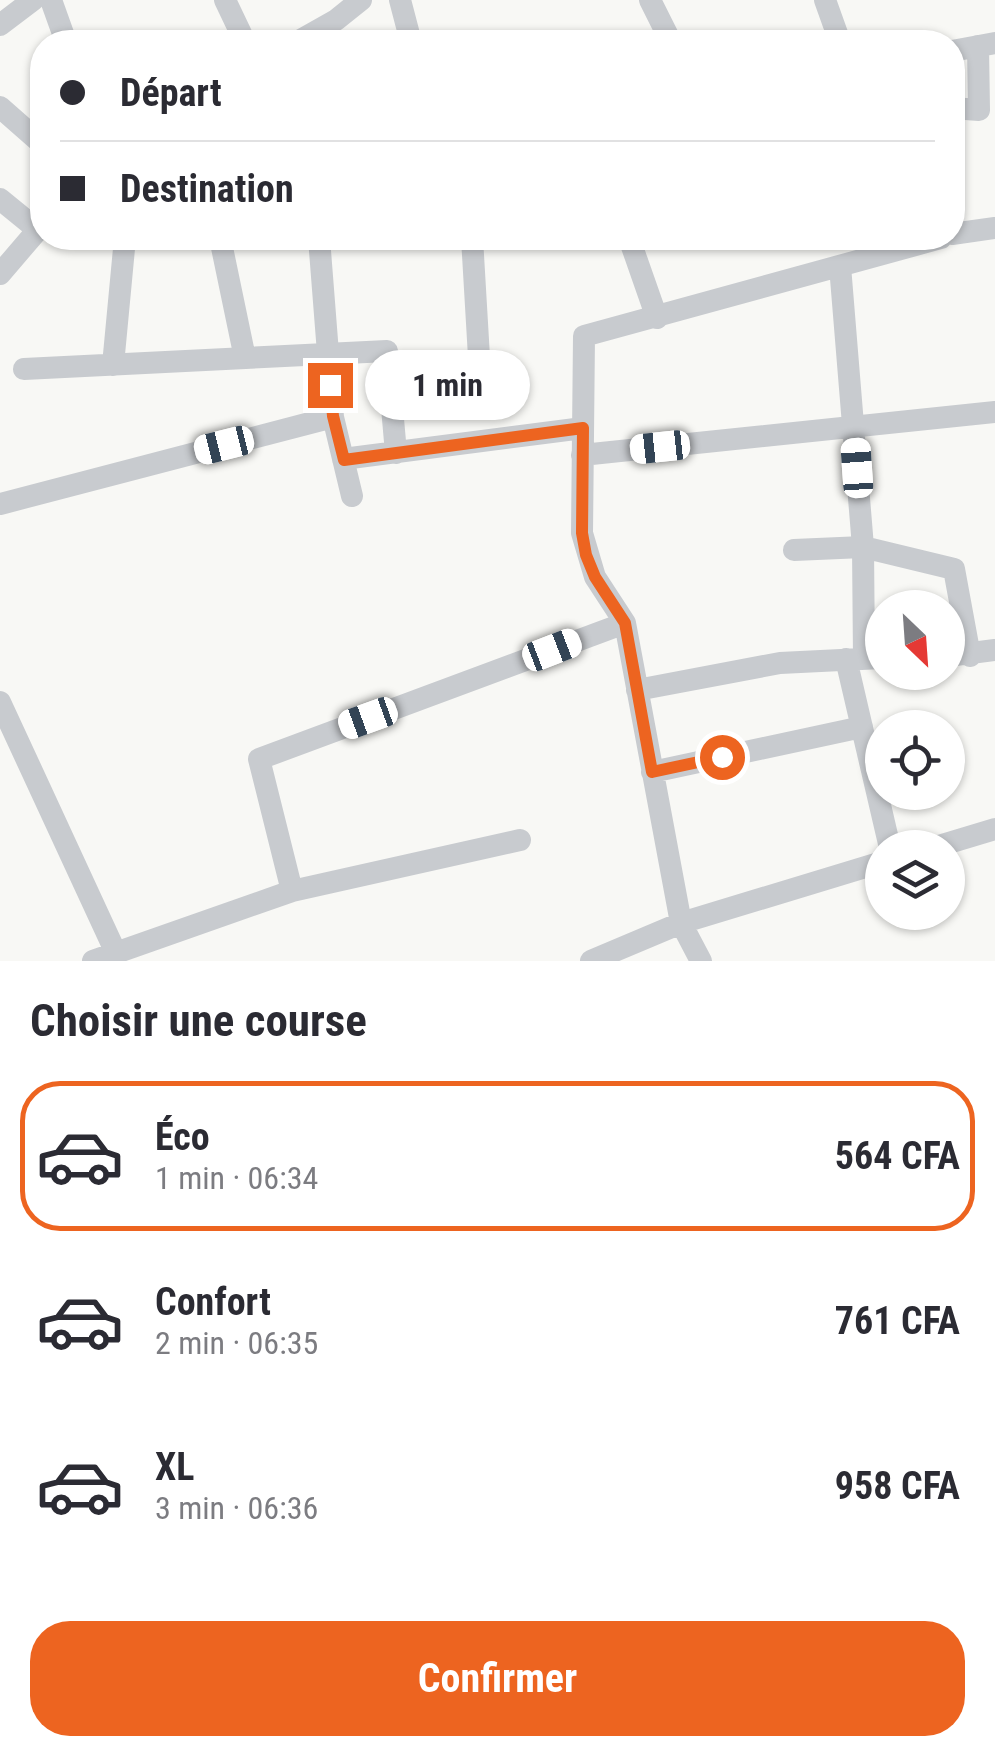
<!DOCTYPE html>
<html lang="fr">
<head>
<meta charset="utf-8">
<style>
	:root { --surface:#fff; --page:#f7f7f7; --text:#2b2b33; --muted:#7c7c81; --line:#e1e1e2; --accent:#ed6420 }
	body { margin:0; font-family:"Roboto Condensed",sans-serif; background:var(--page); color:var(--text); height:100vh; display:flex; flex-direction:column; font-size:38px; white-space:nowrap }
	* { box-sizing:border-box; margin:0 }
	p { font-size:32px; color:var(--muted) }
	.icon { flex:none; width:55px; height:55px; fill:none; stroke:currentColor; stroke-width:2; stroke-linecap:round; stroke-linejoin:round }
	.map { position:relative; height:961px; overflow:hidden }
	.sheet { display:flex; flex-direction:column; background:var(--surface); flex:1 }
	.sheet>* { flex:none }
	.banner { position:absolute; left:30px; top:30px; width:935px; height:220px; border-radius:40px; box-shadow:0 2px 8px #0004; display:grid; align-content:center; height:220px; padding:0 30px; background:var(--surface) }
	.needle { width:65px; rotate:155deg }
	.buttons { position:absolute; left:865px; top:590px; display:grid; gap:20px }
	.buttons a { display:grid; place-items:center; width:100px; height:100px; border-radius:50%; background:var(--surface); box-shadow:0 2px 8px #0004; font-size:50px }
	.end { position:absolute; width:45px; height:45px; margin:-22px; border:12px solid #ed6420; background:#fff; box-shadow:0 0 0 5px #fff }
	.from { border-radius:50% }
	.bubble { position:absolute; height:70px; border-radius:35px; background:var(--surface); box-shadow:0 2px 8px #0004; font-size:32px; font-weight:700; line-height:70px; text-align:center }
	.car { position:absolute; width:30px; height:60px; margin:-30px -15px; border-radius:12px; box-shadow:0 0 8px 2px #0007; background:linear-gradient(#fff 24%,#345 0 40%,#fff 0 76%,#345 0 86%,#fff 0) }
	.banner b { display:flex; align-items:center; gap:35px; height:95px; font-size:38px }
	.banner b+b { border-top:2px solid var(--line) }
	.banner i { width:25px; height:25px; background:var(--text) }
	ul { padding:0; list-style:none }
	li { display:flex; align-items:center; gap:30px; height:150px; margin:0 20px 15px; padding:0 10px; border:5px solid transparent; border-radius:40px }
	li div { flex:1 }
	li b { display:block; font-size:38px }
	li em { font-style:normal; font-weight:700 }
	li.current { border-color:var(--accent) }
	li>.icon { width:90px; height:90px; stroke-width:1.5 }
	h2 { padding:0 30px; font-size:45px; line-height:120px }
	.button { display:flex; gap:20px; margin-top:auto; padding:20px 30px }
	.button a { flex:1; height:115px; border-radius:40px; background:var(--accent); color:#fff; font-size:40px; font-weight:700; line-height:115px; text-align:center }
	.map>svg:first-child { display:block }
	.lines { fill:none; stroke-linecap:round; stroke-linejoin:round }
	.minor { stroke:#c8cbcf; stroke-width:22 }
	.route { stroke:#ed6420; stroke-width:12 }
</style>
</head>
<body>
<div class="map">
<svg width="995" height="961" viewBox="0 0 995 961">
	<rect width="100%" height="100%" fill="#f8f8f5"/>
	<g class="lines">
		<path class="minor" d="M51 0 66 42
			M225 0 245 42
			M400 0 411 42
			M650 0 671 42
			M825 0 840 42
			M0 25 33 0
			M297 42 336 20 361 0
			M952 51 995 43
			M0 107 42 144
			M952 108 979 110 978 46
			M0 199 38 230
			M952 234 995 228
			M220 238 245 358
			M319 238 333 417 352 496
			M472 238 480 374
			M629 238 657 318
			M840 266 863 547 864 659
			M0 274 42 225
			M113 365 125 238
			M24 369 387 351 396 453
			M582 455 995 412
			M343 459 583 428
			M0 504 333 417
			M794 550 863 547 954 569 970 656
			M948 656 995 650
			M846 659 890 848
			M637 690 780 663 882 658
			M0 702 116 953
			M652 772 862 727
			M932 848 995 829
			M292 891 259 759 625 623
			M93 961 292 891 520 840
			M591 961 681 923 882 862
			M701 961 681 923 625 623 595 577 582 533 584 336 941 238"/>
	</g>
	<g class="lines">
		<path class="route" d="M330 385 333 416 344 460 583 428 582 533 586 555 595 577 625 623 652 772 722 757"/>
	</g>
</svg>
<div class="buttons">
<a><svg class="needle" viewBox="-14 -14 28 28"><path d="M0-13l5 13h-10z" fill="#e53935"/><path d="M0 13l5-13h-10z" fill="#7c7c81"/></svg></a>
<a><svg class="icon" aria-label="locate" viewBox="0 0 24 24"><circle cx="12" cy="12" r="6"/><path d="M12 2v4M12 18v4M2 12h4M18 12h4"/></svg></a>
<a><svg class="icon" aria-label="layers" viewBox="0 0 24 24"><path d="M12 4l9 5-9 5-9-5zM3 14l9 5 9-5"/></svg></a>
</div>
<i class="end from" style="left:722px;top:757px"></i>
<i class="end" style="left:330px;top:385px"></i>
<div class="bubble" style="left:365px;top:350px;width:165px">1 min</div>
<i class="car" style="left:224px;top:445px;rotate:256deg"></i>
<i class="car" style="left:660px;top:447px;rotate:264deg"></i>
<i class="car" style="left:857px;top:468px;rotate:356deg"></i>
<i class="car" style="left:552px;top:650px;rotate:69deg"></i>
<i class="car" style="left:368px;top:718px;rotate:250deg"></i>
<div class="banner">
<b><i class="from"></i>Départ</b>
<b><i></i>Destination</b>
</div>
</div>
<section class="sheet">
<h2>Choisir une course</h2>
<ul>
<li class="current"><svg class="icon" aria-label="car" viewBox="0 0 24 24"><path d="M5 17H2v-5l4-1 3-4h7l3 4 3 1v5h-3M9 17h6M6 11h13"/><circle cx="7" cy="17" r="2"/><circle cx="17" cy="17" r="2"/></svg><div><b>Éco</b><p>1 min · 06:34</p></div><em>564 CFA</em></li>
<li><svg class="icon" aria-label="car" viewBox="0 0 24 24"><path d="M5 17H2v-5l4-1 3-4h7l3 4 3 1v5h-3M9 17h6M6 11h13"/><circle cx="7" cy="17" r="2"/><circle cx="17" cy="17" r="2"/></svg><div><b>Confort</b><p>2 min · 06:35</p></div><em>761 CFA</em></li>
<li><svg class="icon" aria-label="car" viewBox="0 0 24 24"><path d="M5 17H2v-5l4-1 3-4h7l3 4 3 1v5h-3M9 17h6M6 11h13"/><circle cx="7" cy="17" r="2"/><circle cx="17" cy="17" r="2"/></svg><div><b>XL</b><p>3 min · 06:36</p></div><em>958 CFA</em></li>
</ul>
<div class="button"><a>Confirmer</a></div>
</section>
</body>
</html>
